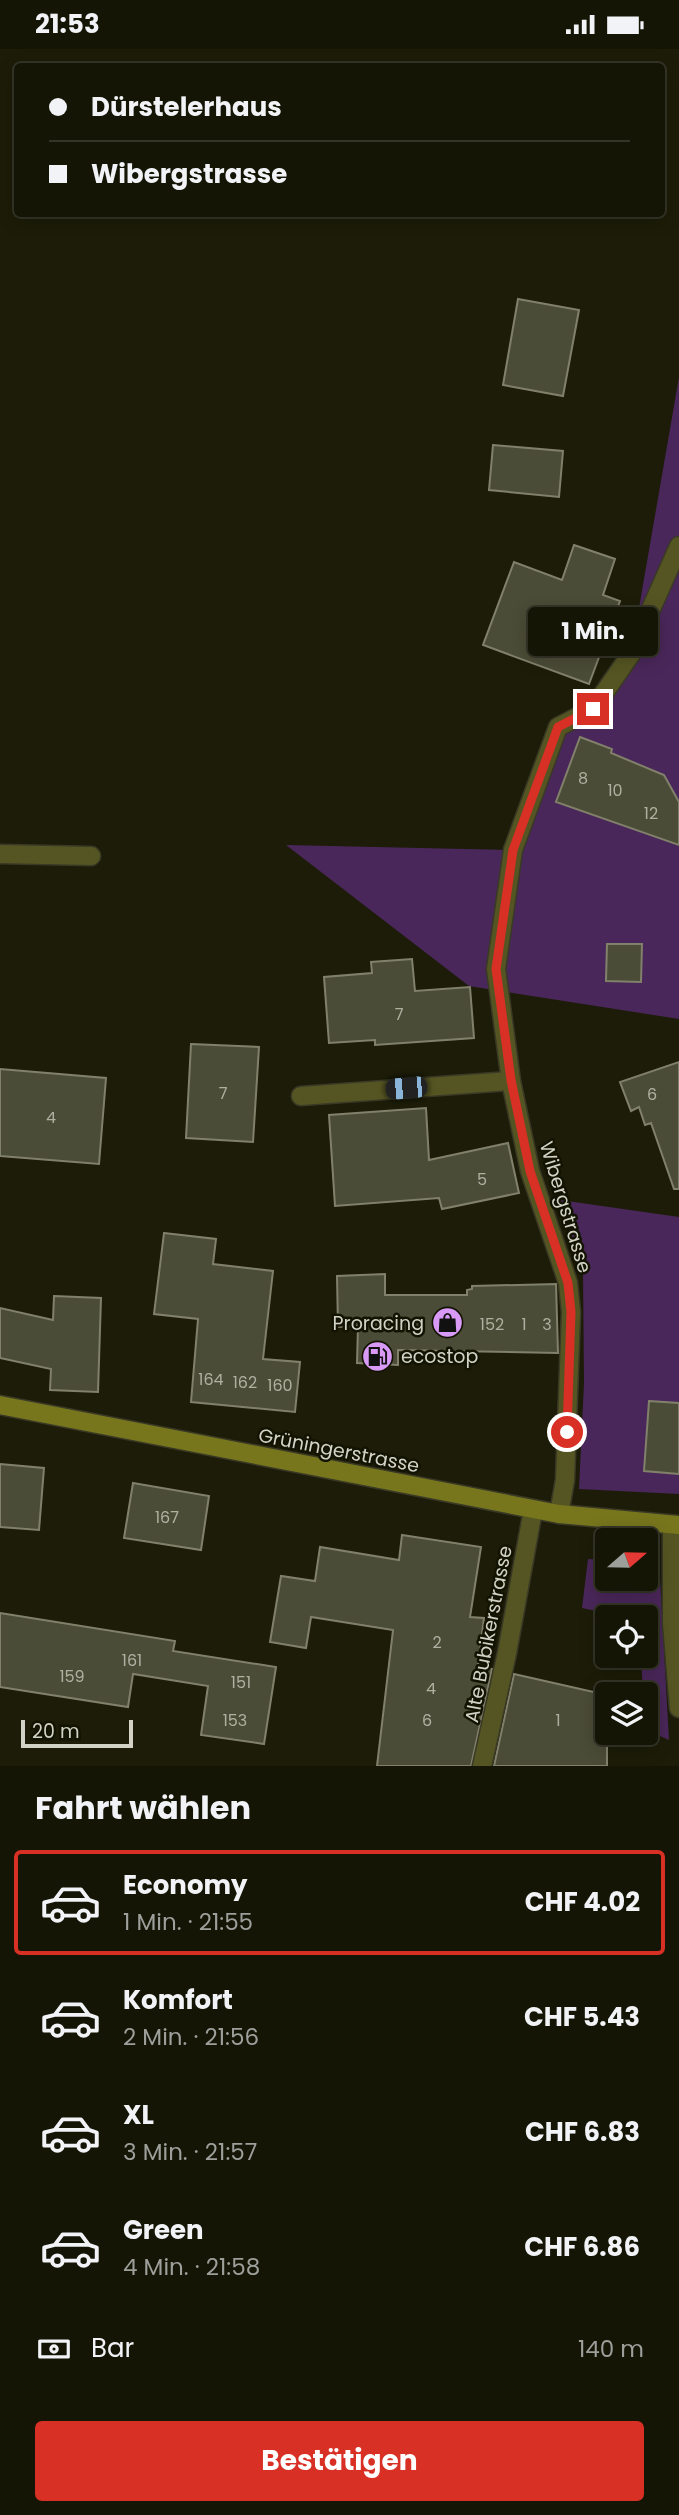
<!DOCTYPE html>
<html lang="de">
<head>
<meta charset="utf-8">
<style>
	:root { --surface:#151506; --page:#1e1e10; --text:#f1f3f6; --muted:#9d9f9b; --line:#343428; --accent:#d93025 }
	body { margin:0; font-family:Poppins,sans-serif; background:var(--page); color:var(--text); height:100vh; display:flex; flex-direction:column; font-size:26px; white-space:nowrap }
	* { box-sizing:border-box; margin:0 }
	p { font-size:23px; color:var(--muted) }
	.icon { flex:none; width:38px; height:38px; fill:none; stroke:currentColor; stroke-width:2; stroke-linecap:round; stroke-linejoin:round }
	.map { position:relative; height:1717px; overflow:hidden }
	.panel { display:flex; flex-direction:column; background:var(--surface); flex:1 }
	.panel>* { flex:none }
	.guide { position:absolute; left:14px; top:14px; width:651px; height:154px; border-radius:7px; box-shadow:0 4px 18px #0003,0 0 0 2px var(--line); display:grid; align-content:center; height:154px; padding:0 35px; background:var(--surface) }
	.needle { width:46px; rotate:70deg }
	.tools { position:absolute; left:595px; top:1479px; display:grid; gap:14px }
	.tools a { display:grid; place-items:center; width:63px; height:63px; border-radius:7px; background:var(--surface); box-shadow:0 4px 18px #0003,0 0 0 2px var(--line); font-size:35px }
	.scale { position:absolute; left:21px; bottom:18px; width:112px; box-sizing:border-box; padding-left:7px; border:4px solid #d2d2c6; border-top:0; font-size:19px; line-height:24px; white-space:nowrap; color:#d2d2c6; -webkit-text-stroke:5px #131302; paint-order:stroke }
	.end { position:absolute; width:32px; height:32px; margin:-16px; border:9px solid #d93025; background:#fff; box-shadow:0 0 0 4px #fff }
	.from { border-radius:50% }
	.bubble { position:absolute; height:49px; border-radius:7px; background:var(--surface); box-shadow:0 4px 18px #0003,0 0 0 2px var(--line); font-size:23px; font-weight:700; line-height:49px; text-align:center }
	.car { position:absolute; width:21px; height:42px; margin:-21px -10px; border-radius:9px; box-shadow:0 0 5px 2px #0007; background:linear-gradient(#222 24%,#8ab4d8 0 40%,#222 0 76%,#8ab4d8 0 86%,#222 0) }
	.guide b { display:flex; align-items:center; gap:24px; height:66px; font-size:26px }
	.guide b+b { border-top:2px solid var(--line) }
	.guide i { width:18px; height:18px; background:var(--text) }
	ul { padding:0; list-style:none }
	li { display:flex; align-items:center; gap:21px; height:105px; margin:0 14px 10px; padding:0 21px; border:4px solid transparent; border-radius:7px }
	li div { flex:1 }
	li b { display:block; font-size:26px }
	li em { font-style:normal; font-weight:700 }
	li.selected { border-color:var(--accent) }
	li>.icon { width:63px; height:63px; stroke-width:1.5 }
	h2 { padding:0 35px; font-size:32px; line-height:84px }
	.pay { display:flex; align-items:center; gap:18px; height:77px; padding:0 35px; font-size:26px }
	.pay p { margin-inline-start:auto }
	.button { display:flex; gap:14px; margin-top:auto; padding:14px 35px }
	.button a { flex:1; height:80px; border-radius:7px; background:var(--accent); color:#fff; font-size:28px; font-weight:700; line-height:80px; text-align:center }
	.status { display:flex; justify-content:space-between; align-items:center; height:49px; padding:0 35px; background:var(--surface); direction:ltr }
	.status svg { height:19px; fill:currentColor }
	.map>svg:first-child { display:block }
	.green { fill:#4a275a }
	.building { fill:#4b4c37; stroke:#81816b; stroke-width:2 }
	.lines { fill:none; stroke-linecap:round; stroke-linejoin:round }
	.lane-casing { stroke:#393926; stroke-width:21 }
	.street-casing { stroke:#393926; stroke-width:21 }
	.secondary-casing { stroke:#393926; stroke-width:21 }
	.lane { stroke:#555523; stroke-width:18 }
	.street { stroke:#555523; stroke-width:18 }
	.secondary { stroke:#77761d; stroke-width:18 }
	.route { stroke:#d93025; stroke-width:9 }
	.labels { text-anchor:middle; stroke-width:5; stroke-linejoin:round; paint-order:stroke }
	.number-label { font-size:16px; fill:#b0b0a2 }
	.street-label { font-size:19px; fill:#d2d2c6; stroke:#131302 }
	.poi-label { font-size:19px; fill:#d2d2c6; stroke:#131302; text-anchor:end }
</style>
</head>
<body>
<div class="status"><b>21:53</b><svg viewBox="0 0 49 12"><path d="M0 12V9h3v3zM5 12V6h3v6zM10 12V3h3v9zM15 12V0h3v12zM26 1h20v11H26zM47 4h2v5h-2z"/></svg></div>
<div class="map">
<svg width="679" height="1717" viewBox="0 0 679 1717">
	<rect width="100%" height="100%" fill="#1c1c08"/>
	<path class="green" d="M679 328V970L469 937 286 796 513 801 558 678 593 660 631 605Z
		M560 1151 679 1168V1445L579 1440 584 1334 583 1221Z
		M588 1510 607 1511V1530H646V1512H659L669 1691 646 1681V1645H643L641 1607 646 1606V1568H626L582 1559Z"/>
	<path class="building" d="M518 250 579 261 563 347 503 336Z
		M493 396 563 402 559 448 489 441Z
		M574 496 615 510 603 546 620 552 589 635 483 596 514 513 562 531Z
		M580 688 612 700 611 704 664 726 679 753V796L556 753Z
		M607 895H642L641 933 606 932Z
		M412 910 415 942 470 938 474 989 375 996V991L329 994 324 928 372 924 371 913Z
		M191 995 259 998 253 1093 186 1089Z
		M679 1013V1140H674L651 1074 645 1076 639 1058 631 1062 620 1033Z
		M0 1020 106 1029 99 1115 0 1107Z
		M426 1059 429 1111 508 1094 519 1144 442 1160 439 1149 335 1157 329 1066Z
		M164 1184 216 1190 213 1215 273 1222 263 1310 300 1313 295 1363 191 1353 198 1270 154 1265Z
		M385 1225V1246H467V1241L472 1240V1237L556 1235 558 1304 398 1301V1316L357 1314 358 1277 338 1278 337 1227Z
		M54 1247 101 1249 98 1343 50 1341 51 1320 0 1309V1259L53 1271Z
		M649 1352 679 1354V1425L644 1422Z
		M0 1415 44 1419 39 1481 0 1478Z
		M133 1434 209 1447 201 1501 124 1489Z
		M402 1486 481 1498 470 1568 484 1569 478 1617 492 1620 471 1717H377L393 1581 311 1568 306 1599 270 1593 281 1527 315 1532 320 1498 399 1511Z
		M0 1564 175 1592 173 1602 276 1618 264 1695 201 1686 208 1637 133 1625 128 1658 0 1638Z
		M514 1625 607 1646V1717H494Z"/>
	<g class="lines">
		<defs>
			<path id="lane" d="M0 805 91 807
				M301 1047 511 1032
				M672 1476V1575L679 1659"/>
			<path id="street" d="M559 1465 565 1431 571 1263 568 1234 530 1122 511 1032 496 920 513 801 558 678 593 660 631 605 679 497
				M482 1717 507 1604 533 1461"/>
			<path id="secondary" d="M0 1356 559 1465 679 1476"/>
		</defs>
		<use href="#lane" class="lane-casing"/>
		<use href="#street" class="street-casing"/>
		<use href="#secondary" class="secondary-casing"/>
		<use href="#lane" class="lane"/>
		<use href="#street" class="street"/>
		<use href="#secondary" class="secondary"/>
	</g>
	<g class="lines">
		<path class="route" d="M567 1383 571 1263 568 1234 530 1122 511 1031 496 920 513 801 558 678 593 660"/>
	</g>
	<defs>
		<symbol id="shop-disc" viewBox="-11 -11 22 22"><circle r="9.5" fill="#d99af7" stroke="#131302"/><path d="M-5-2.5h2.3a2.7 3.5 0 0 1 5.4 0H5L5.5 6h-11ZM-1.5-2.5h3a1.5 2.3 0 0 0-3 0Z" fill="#111"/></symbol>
		<symbol id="fuel-disc" viewBox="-11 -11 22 22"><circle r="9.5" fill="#d99af7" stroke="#131302"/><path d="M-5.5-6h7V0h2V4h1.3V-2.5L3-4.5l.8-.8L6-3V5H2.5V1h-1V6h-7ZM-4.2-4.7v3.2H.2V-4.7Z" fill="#111"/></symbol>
	</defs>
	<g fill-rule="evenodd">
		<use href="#shop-disc" x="430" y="1256" width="35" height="35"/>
		<use href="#fuel-disc" x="360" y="1290" width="35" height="35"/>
	</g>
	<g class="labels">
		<g class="number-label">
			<text x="583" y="735">8</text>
			<text x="615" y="747">10</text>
			<text x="651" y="770">12</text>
			<text x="399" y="971">7</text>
			<text x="223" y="1050">7</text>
			<text x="652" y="1051">6</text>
			<text x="51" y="1074">4</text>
			<text x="482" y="1136">5</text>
			<text x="492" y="1281">152</text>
			<text x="524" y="1281">1</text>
			<text x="547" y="1281">3</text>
			<text x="211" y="1336">164</text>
			<text x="245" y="1339">162</text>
			<text x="280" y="1342">160</text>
			<text x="167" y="1474">167</text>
			<text x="437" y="1599">2</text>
			<text x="132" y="1617">161</text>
			<text x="72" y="1633">159</text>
			<text x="241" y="1639">151</text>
			<text x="431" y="1645">4</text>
			<text x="235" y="1677">153</text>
			<text x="427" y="1677">6</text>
			<text x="558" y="1677">1</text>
		</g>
		<g class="street-label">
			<text transform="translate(566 1158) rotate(73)" y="7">Wibergstrasse</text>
			<text transform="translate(339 1401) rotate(11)" y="7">Grüningerstrasse</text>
			<text transform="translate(488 1585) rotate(-79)" y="7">Alte Bubikerstrasse</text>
		</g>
		<g class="poi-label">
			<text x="424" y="1281">Proracing</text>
			<text x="401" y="1314" text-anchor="start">ecostop</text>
		</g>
	</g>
</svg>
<div class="tools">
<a><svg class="needle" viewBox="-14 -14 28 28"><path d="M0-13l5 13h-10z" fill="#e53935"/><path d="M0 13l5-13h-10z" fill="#9d9f9b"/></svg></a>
<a><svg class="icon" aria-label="locate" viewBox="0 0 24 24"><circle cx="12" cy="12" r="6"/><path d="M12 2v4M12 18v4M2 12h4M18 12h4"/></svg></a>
<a><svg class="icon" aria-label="layers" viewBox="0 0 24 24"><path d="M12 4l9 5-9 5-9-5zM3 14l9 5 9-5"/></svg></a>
</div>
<div class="scale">20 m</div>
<i class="end from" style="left:567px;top:1383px"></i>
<i class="end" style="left:593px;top:660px"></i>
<div class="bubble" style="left:528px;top:558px;width:130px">1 Min.</div>
<i class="car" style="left:406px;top:1039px;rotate:265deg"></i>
<div class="guide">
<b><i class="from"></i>Dürstelerhaus</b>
<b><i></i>Wibergstrasse</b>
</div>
</div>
<section class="panel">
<h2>Fahrt wählen</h2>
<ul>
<li class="selected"><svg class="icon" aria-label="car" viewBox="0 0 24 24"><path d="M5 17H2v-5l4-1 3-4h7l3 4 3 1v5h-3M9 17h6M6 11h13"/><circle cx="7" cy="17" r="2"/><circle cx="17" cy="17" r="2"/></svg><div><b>Economy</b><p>1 Min. · 21:55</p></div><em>CHF 4.02</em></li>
<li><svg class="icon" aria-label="car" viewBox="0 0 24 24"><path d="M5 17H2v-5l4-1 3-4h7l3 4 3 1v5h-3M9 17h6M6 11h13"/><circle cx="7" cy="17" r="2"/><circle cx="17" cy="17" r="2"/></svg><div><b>Komfort</b><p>2 Min. · 21:56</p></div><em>CHF 5.43</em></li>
<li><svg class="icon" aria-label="car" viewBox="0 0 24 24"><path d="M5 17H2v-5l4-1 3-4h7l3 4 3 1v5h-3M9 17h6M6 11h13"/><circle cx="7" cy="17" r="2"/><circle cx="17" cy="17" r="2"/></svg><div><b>XL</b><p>3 Min. · 21:57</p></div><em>CHF 6.83</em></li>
<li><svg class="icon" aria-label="car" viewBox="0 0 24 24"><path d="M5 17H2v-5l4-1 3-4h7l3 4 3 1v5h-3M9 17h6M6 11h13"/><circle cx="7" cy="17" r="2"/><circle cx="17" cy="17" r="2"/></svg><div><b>Green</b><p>4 Min. · 21:58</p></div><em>CHF 6.86</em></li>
</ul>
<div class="pay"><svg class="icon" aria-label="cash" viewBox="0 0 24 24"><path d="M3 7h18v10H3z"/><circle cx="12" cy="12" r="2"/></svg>Bar<p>140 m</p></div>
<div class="button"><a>Bestätigen</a></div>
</section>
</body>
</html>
